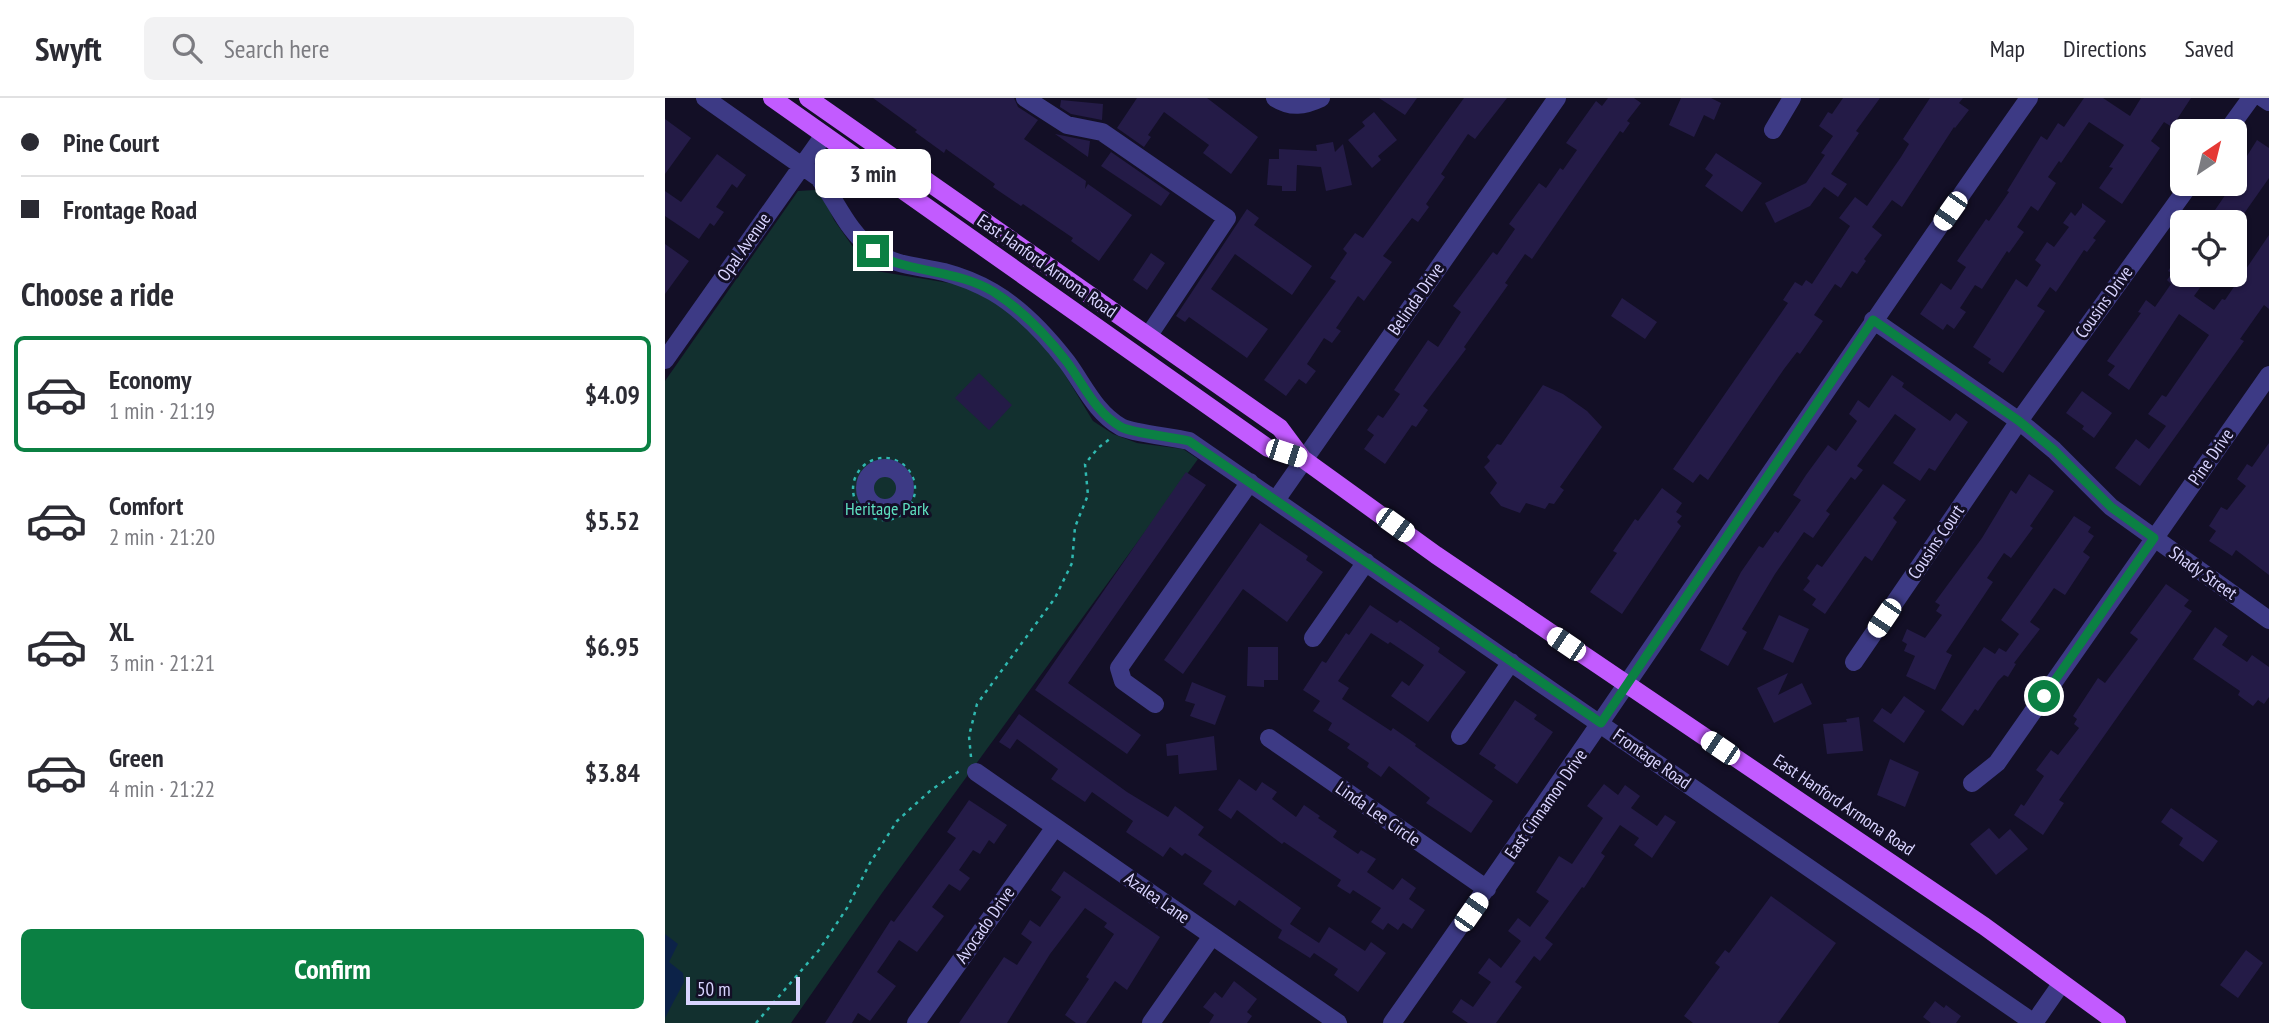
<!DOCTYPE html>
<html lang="en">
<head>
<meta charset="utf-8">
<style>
	:root { --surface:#fff; --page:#f2f2f3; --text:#2b2b33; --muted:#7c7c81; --line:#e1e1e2; --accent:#0b8043 }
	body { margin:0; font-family:"PT Sans Narrow",sans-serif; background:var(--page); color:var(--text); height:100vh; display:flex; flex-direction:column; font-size:26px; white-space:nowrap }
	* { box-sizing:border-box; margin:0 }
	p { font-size:23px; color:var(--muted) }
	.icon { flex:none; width:38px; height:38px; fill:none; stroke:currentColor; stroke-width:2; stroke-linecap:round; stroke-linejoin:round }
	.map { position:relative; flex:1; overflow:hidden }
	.drawer { display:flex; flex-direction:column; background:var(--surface); width:665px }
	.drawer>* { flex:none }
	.hud { display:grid; align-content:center; height:154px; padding:0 21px; background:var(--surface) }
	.needle { width:46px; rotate:35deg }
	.buttons { position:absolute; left:1505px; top:21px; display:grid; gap:14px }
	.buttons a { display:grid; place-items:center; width:77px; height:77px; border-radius:10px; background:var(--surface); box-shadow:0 2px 5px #0004; font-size:35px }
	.scale { position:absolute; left:21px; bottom:18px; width:114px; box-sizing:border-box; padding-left:7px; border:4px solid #d9d4ff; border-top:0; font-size:19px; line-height:24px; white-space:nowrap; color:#d9d4ff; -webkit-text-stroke:5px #130f26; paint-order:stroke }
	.end { position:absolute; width:32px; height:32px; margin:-16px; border:9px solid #0b8043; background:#fff; box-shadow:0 0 0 4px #fff }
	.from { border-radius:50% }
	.bubble { position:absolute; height:49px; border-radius:10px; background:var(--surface); box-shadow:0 2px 5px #0004; font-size:23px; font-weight:800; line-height:49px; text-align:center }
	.car { position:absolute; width:21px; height:42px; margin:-21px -10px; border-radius:9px; box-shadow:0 0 5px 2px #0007; background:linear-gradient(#fff 24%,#345 0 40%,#fff 0 76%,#345 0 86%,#fff 0) }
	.hud b { display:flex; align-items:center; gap:24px; height:66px; font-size:26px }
	.hud b+b { border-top:2px solid var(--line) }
	.hud i { width:18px; height:18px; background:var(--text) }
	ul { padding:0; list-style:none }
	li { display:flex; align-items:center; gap:21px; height:116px; margin:0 14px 10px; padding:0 7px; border:4px solid transparent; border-radius:10px }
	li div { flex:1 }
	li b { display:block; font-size:26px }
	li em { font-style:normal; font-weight:800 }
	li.current { border-color:var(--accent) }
	li>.icon { width:63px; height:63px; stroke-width:1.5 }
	h2 { padding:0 21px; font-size:32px; line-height:84px }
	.action { display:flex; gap:14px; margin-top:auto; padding:14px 21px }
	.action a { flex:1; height:80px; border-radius:10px; background:var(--accent); color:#fff; font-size:28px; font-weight:800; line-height:80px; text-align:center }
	header { display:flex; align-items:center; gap:42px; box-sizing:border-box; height:98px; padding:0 35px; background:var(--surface); border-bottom:2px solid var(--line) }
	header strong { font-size:33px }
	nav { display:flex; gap:38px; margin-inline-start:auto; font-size:24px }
	.search { width:490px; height:63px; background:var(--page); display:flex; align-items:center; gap:18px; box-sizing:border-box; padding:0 24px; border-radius:10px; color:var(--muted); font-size:26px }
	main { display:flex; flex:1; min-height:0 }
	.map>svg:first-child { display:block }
	.green { fill:#12302f }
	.water { fill:#0c2248 }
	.building { fill:#241b47 }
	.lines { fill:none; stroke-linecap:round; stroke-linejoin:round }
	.path { stroke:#2fb8b0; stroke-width:2.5; stroke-dasharray:3.5 5; stroke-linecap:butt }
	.minor { stroke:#3d3a85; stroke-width:18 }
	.major { stroke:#c25bff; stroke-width:18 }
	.route { stroke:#0b8043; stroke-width:9 }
	.labels { text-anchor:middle; stroke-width:6; stroke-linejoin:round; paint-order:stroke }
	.street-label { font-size:18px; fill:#d9d4ff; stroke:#130f26 }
	.park-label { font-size:18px; fill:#5fe0c0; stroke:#130f26 }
</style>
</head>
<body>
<header>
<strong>Swyft</strong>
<div class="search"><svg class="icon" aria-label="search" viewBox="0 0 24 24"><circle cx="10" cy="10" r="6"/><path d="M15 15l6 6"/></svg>Search here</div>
<nav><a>Map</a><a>Directions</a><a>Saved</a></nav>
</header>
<main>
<section class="drawer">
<div class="hud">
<b><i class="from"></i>Pine Court</b>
<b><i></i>Frontage Road</b>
</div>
<h2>Choose a ride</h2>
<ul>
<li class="current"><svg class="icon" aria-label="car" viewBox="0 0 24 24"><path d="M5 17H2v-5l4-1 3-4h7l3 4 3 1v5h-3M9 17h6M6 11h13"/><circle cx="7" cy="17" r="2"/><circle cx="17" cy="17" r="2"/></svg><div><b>Economy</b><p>1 min · 21:19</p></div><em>$4.09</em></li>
<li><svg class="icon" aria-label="car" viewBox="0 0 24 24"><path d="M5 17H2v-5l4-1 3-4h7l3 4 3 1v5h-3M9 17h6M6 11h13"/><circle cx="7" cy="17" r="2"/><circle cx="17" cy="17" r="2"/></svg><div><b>Comfort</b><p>2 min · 21:20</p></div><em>$5.52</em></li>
<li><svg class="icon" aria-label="car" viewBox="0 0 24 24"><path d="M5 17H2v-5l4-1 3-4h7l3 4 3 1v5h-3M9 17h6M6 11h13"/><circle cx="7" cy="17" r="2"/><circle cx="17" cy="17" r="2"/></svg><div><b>XL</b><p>3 min · 21:21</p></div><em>$6.95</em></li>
<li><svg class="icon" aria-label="car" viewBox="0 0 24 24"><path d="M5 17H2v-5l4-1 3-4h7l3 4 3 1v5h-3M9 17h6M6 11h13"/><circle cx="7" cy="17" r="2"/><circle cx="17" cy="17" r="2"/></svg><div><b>Green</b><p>4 min · 21:22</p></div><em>$3.84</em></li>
</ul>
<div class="action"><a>Confirm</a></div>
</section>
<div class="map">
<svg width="1604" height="925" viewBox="0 0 1604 925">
	<rect width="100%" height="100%" fill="#130f26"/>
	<path class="green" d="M150 92 158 98 169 122 193 156 211 173 296 187 337 208 356 223 393 265 428 323 448 336 472 345 518 351 533 361 217 795 126 925H0V283L133 93Z"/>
	<path class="water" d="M0 836 13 846 4 864 18 875 19 884 0 920Z"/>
	<path class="building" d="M208 0H349L353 9 373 22 359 41 421 83 420 91 423 86 467 117 434 163 406 143 408 140 358 106 356 108 328 89 330 86 281 51 279 55 250 34 252 32Z
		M472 0H542L593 39 566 76 538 55 544 47 499 14 483 37 486 39 479 49 452 30Z
		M714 0H752L740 17Z
		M799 0H842L810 41 803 36 776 76 780 79 761 106 764 109 753 124 747 120 718 158 727 164 699 203 693 198 671 230 676 233 667 245 659 240 642 266 651 273 641 286 634 281 621 298 599 282 671 183 665 180 682 155 678 151 690 135 698 140Z
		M943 0H969L976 5 962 23 965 25 958 35 955 33 867 161 860 156 840 185 843 187 799 249 801 251 758 308 763 312 751 329 747 327 720 366 699 351 709 337 702 332 713 317 718 320 735 296 729 292 763 242 773 249 796 214 788 208 828 154 832 157 850 131 844 126 874 85 881 90 895 70 898 72 912 52 901 45 931 3 937 8Z
		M1016 0H1046L1056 5 1049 22 1039 17 1029 39 1004 27Z
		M1178 0H1215L1191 33 1194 35 1166 76 1182 86 1173 99 1159 89 1145 108 1110 125 1100 105 1141 85 1160 57 1156 55 1168 38 1154 28 1163 14 1167 16Z
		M1265 0H1298L1294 5 1304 12 1290 30 1289 29 1237 109 1227 102 1207 129 1217 137 1199 161 1201 163 1192 176 1187 173 1176 190 1170 186 1149 217 1158 223 1135 256 1132 254 1119 271 1043 382 1035 376 1028 385 1008 371 1123 205 1118 202 1130 184 1137 188 1141 182 1147 186 1185 128 1174 120 1190 99 1202 108 1236 59 1244 46 1238 41Z
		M1419 0H1438L1465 18 1476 0H1526L1507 29 1499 24 1486 43 1495 50 1457 106 1434 90 1448 70 1444 69 1459 47 1424 24 1396 65 1394 63 1383 79 1391 85 1373 113 1366 108 1352 129 1359 134 1344 155 1342 153 1317 191 1310 187 1295 210 1301 214 1289 231 1282 226 1278 232 1255 216 1276 185 1286 192 1301 169 1292 163 1321 121 1324 123 1344 94 1342 93 1376 38 1382 42 1393 25 1399 29Z
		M396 2 438 6 437 22 406 16 395 9Z
		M709 14 732 42 713 58 716 62 707 70 683 42 700 28 697 24Z
		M0 21 26 40 0 76Z
		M390 36 425 43 423 59Z
		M1592 42 1604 50V80L1571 127 1550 112 1563 93 1552 86H1570V77Z
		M668 44 670 54 678 46 687 87 661 93 656 69 632 67 631 93H617V88L602 87 604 61H614V51L652 53 651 47Z
		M446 54 505 95 496 108 436 68Z
		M1051 55 1097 85 1077 114 1040 88 1048 77 1040 71Z
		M52 56 81 77 72 90 67 86 51 109 59 114 49 128 45 125 34 141 0 118V93L16 104Z
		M1417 105 1441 123 1428 140 1431 142 1422 154 1419 152 1391 194 1385 189 1372 208 1380 213 1338 275 1323 265 1326 261 1308 249 1351 181 1362 189 1376 167 1370 162 1382 144 1389 149 1404 129 1398 125 1406 114 1410 118 1417 109Z
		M582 111 594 120 589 127 647 168 627 197 570 156 546 191 603 231 582 260 524 219 520 224 511 218Z
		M1604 137V211L1599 207 1575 241 1579 243 1475 388 1450 370 1471 341 1484 351 1501 328 1483 316 1497 297 1501 299 1544 237 1514 216 1464 292 1443 277 1450 268 1442 263 1476 215 1473 214 1481 202 1490 209 1506 186 1502 182 1507 175 1503 173 1517 152V177H1521L1537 187 1529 198 1549 212 1557 201 1560 202Z
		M0 146 24 163 0 196Z
		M486 155 500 165 482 192 468 182Z
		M957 200 992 224 980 241 946 218Z
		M314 275 347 307 324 332 290 300Z
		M1227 277 1239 285 1237 289 1285 323 1291 315 1303 324 1270 373 1264 370 1255 383 1228 365 1251 331 1230 316 1192 368 1198 372 1190 382 1186 379 1161 413 1165 416 1148 440 1139 434 1110 476 1077 531 1082 534 1063 568 1035 552 1076 474 1094 448 1098 450 1110 433 1113 435 1136 402 1128 397 1141 377 1163 347 1171 353 1192 323 1184 316 1193 302 1204 310Z
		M878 287 898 296 922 313 937 329 895 389 899 392 889 406 884 405 880 411 861 405 855 415 836 408 825 395 832 385 819 369 825 363 822 359 832 346 836 347Z
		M1417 293 1447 315 1429 340 1417 331 1419 328 1401 315Z
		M1604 345V477L1571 452 1567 458 1544 443 1551 433 1544 428 1556 409 1562 412 1581 388 1572 381 1582 366 1587 369Z
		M521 374 541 387 403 585 476 637 462 656 370 592Z
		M1364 376 1389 393 1365 428 1368 430 1346 460 1339 455 1322 480 1328 484 1281 554 1287 557 1270 592 1241 578 1250 558 1239 553 1242 546 1237 543 1242 531 1260 540 1277 517 1271 513 1275 507 1270 504 1317 440 1346 392 1351 396Z
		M1218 386 1241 402 1228 420 1232 424 1207 463 1200 458 1160 516 1147 507 1151 501 1138 492 1145 483 1142 480 1152 466 1157 469Z
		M997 390 1017 405 1011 414 1017 418 1012 424 1016 428 957 516 925 494 952 455 948 453 970 421 973 423Z
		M1409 418 1426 429 1423 434 1429 438 1418 454 1425 459 1400 497 1389 490 1365 524 1375 531 1349 565 1351 566 1343 579 1339 577 1333 583 1313 613 1310 611 1298 628 1276 612 1319 549 1330 556 1334 550 1341 554 1354 536 1336 522Z
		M595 425 643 458 641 462 658 474 622 524 578 491 518 576 499 562Z
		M1501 486 1524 502 1519 508 1527 513 1394 702 1399 705 1378 737 1349 717 1356 706 1359 708 1379 678 1371 672 1386 652 1393 657 1414 630 1409 626 1412 621 1408 618 1433 580 1440 585 1473 541 1465 535Z
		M705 507 732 525 735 522 775 550 773 554 801 574 763 624 726 598 737 583 744 588 759 567 725 544 723 546 706 535 673 583 684 590 677 601 726 633 728 630 751 646 750 648 828 703 806 735 761 705 765 700 724 668 716 679 702 669 704 665 682 650 685 646 663 632 667 625 648 613 655 603 638 592 657 563 661 565 681 535 684 537Z
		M1114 517 1144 531 1128 565 1098 551Z
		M1550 529 1563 538 1557 547 1582 564 1587 557 1604 569V599L1599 606 1593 602 1588 608 1573 597 1575 593 1528 561Z
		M583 549H613V582H599V589L582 588Z
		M1123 575 1113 597 1137 585 1147 606 1109 625 1092 590Z
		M527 584 561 598 550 627 525 618 530 606 520 603Z
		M1239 598 1260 613 1239 645 1208 623 1217 610 1226 616Z
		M850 602 872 617 869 621 888 634 852 686 829 670 831 667 814 656Z
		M354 616 462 694 503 719 510 708 539 729 533 737 636 810 625 826 654 845 664 829 700 853 706 844 721 855 693 894 669 877 673 871 649 855 645 860 626 848 613 840 617 832 601 821 574 802 570 808 538 786 547 773 520 755 517 758 505 749 498 759 461 734 468 723 427 694 420 704 386 681 393 671 352 641 345 651 334 644Z
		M1194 619 1198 653 1162 656 1158 626 1182 624 1181 621Z
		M549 638 552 672 514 676 513 657 502 658 501 646Z
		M1225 661 1254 674 1240 709 1212 697Z
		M574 681 591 693 597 684 612 694 607 701 631 719 639 707 655 718 653 720 672 733 668 739 693 756 696 752 711 761 702 774 728 792 737 780 751 790 744 801 760 812 747 831 738 825 733 832 723 825 718 832 706 824 716 810 688 792 685 796 672 788 676 782 619 744 617 746 572 712 566 721 553 712Z
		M939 686 953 697 960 687 975 698 966 710 992 728 1000 717 1011 724 987 760 969 747 974 740 955 727 936 755 940 758 919 790 917 789 880 840 888 846 875 863 869 858 850 884 857 889 831 925H803L787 914 796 901 808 909 826 884 813 875 824 860 836 870 856 843 843 833 853 820 865 829 884 803 871 794 894 758 907 766 938 720 922 708Z
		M304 702 342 727 329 746 324 742 315 756 308 752 294 772 305 780 295 793 284 786 267 809 279 818 252 854 234 842 219 864 212 874 231 888 205 923 193 915 187 925H160L226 822 229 824 291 740 282 734Z
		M1506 710 1553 743 1538 764 1514 747 1518 740 1496 724Z
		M1324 730 1334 741 1345 731 1363 751 1331 777 1305 746Z
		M399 773 495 839 462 892 450 883 421 925H411L400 917 424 881 421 879 449 836 439 829 442 825 420 810 385 856 342 925H294L339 859 352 867 367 844 356 836 365 822 375 829 396 799 386 792Z
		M1106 798 1171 845 1113 925H1028L1019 918 1055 869 1050 865 1060 852 1064 855Z
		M1581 852 1598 865 1573 900 1555 887Z
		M569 883 592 901 582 914 587 918 582 925H544L549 917 538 909 550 894 557 900Z
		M1270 903 1279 910 1281 907 1296 918 1291 925H1266L1258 919Z"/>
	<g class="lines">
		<path class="path" d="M188 391a31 31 0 1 1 62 0a31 31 0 1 1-62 0Z
			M306 659 304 638 312 606 390 500 407 465 410 429 423 397 420 366 433 350 446 340
			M91 925 154 852 182 810 205 765 232 723 266 692 296 672"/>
		<path class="minor" d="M40 0 154 80C172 104 182 133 208 152 228 168 254 168 279 174 294 178 314 186 328 194 357 211 382 238 402 264 419 287 430 314 456 329 466 335 509 339 524 343L1369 925
			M360 0 402 27 437 34 562 120 484 237
			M610 0C626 10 639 8 656 0
			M1598 0 1604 4
			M1108 32 1127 0
			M1562 33 1586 0
			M1208 222 1354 323 1389 352 1446 409 1604 522
			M0 262 159 37
			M200 390a20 20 0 1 1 40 0a20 20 0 1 1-40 0Z
			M611 402 892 0
			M648 540 701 464
			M1189 564 1354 323 1525 86
			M490 606 458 583 454 570 585 384
			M795 638 846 564
			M604 640 822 791
			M311 674 673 925
			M1307 685 1332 665 1604 277
			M251 925 390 729
			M486 925 547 838
			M727 925C943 620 1148 306 1364 0
			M1369 925 1396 886"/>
		<path class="major" d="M107 0 603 350 638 361 771 457 1319 828 1452 925
			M143 0 615 330 638 361"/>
	</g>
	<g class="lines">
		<path class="route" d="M208 153C216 157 224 163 232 165 265 175 299 176 329 194 357 212 382 238 402 264 419 287 430 314 456 329 466 335 508 339 524 343L936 625 1208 222 1354 323 1389 352 1446 409 1489 440 1379 598"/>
	</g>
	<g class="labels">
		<g class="street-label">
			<text transform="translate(79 149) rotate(-55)" y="6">Opal Avenue</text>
			<text transform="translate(382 168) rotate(35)" y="6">East Hanford Armona Road</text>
			<text transform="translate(751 201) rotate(-55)" y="6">Belinda Drive</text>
			<text transform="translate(1439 204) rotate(-54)" y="6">Cousins Drive</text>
			<text transform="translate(1546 359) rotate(-55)" y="6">Pine Drive</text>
			<text transform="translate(1271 444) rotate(-56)" y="6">Cousins Court</text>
			<text transform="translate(1538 475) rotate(35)" y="6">Shady Street</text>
			<text transform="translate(987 661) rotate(35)" y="6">Frontage Road</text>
			<text transform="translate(881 706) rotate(-55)" y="6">East Cinnamon Drive</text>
			<text transform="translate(1179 707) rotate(34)" y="6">East Hanford Armona Road</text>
			<text transform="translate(713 716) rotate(35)" y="6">Linda Lee Circle</text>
			<text transform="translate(492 800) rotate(35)" y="6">Azalea Lane</text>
			<text transform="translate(320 827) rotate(-55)" y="6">Avocado Drive</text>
		</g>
		<g class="park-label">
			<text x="222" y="417">Heritage Park</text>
		</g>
	</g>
</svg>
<div class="buttons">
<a><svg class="needle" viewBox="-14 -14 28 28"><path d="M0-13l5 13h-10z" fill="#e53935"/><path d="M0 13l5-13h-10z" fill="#7c7c81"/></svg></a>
<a><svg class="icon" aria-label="locate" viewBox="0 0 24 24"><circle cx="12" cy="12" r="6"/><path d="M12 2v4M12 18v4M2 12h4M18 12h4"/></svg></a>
</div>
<div class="scale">50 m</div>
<i class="end from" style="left:1379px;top:598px"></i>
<i class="end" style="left:208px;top:153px"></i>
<div class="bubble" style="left:150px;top:51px;width:116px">3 min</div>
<i class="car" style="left:1285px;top:113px;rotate:215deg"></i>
<i class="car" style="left:621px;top:355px;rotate:108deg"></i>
<i class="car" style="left:730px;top:427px;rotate:126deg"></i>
<i class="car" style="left:1219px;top:520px;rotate:214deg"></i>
<i class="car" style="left:901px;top:546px;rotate:304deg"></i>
<i class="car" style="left:1055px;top:650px;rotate:304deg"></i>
<i class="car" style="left:806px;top:814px;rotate:35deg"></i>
</div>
</main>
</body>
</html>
